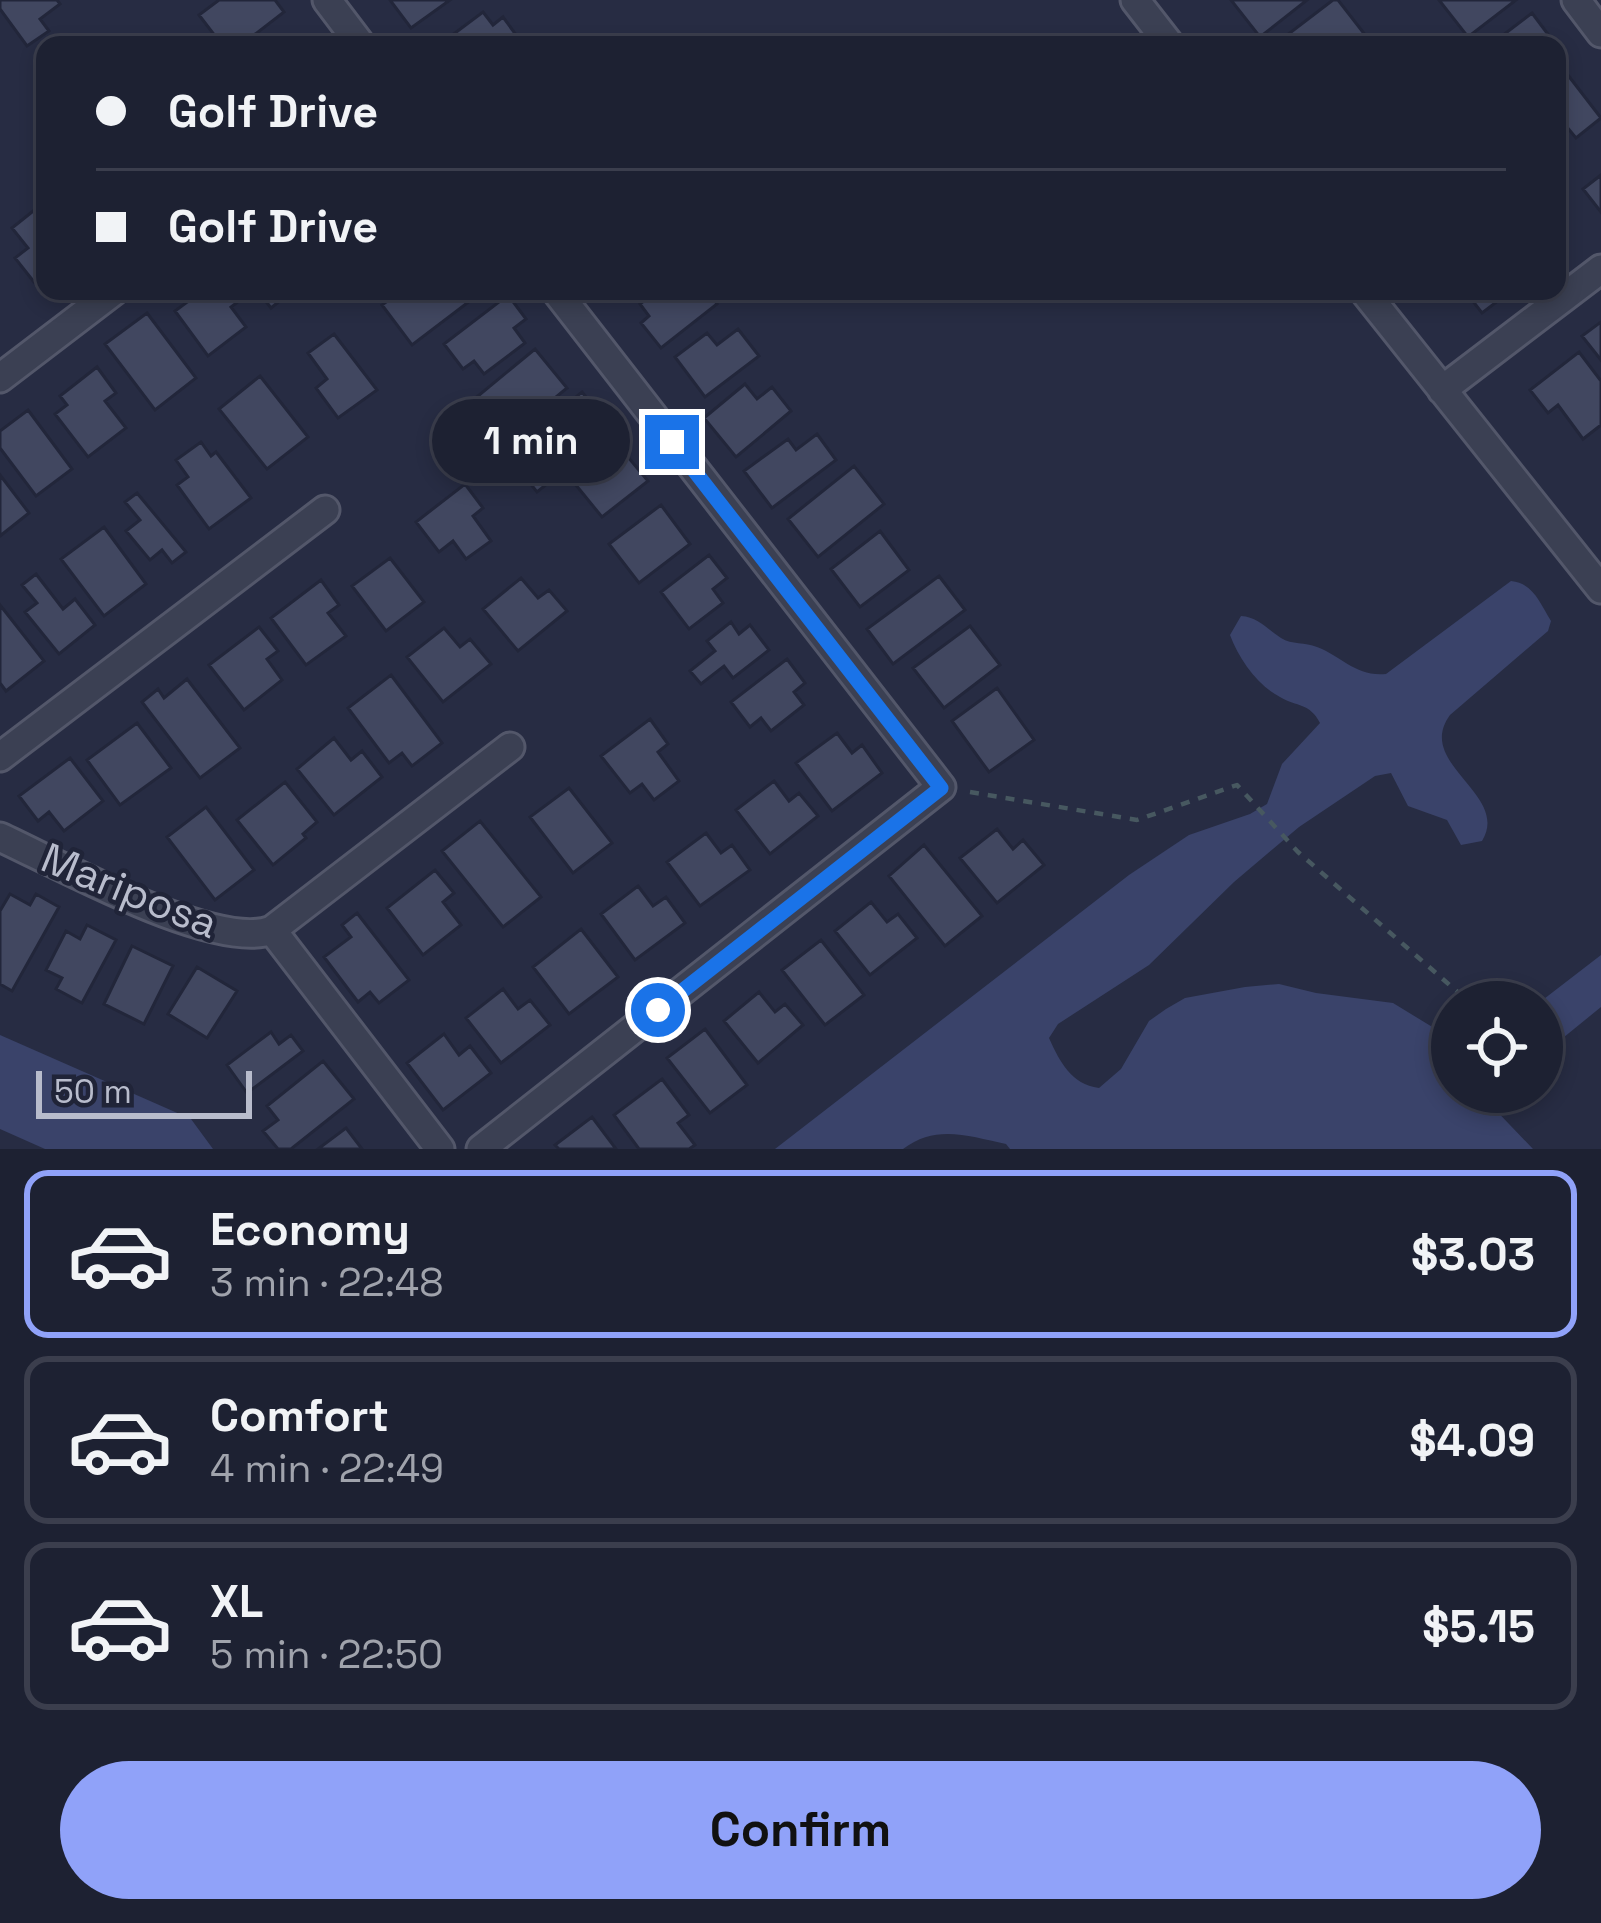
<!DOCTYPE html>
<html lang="en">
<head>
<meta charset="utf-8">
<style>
	:root { --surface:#1d2132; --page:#2a2e3e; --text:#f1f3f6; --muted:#a0a3ac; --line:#3b3e4d; --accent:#90a2f9 }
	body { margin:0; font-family:"Space Grotesk",sans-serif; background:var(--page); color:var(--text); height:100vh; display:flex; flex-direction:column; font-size:45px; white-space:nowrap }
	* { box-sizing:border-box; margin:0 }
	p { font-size:39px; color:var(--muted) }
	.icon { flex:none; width:66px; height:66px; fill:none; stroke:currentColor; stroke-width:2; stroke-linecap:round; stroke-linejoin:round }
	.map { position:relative; height:1149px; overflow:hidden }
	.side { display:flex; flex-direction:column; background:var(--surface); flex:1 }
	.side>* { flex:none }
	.hud { position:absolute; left:36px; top:36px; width:1530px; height:264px; border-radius:24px; box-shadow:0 6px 18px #0003,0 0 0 3px var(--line); display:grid; align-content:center; height:264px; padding:0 60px; background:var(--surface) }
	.fabs { position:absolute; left:1431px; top:981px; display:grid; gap:24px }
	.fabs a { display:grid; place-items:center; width:132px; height:132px; border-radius:50%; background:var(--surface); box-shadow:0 6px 18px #0003,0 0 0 3px var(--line); font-size:60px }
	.scale { position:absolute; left:36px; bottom:30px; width:216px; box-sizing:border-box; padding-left:12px; border:6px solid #b8bccc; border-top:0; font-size:33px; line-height:42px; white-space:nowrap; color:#b8bccc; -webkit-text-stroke:9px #202438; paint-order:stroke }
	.end { position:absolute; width:54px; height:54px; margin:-27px; border:15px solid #1a73e8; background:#fff; box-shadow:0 0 0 6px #fff }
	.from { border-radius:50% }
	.bubble { position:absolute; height:84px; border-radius:42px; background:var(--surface); box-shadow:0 6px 18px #0003,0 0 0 3px var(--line); font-size:39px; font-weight:800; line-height:84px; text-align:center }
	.hud b { display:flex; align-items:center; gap:42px; height:114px; font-size:45px }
	.hud b+b { border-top:3px solid var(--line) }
	.hud i { width:30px; height:30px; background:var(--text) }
	ul { padding:21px 0 0; list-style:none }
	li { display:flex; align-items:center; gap:36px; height:168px; margin:0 24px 18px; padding:0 36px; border:6px solid var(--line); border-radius:24px }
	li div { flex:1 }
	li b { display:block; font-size:45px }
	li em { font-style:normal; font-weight:800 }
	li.selected { border-color:var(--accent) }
	li>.icon { width:108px; height:108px; stroke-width:1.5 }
	.action { display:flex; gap:24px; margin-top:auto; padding:24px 60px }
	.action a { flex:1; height:138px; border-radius:72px; background:var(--accent); color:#111; font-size:48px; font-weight:800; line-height:138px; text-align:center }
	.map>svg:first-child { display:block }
	.water { fill:#3a436a }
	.building { fill:#414760; stroke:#22263a; stroke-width:3 }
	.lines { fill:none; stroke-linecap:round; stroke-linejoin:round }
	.minor-casing { stroke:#53576a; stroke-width:33 }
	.path { stroke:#475860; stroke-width:4.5; stroke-dasharray:9 9; stroke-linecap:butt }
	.minor { stroke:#3b4053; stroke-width:27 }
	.route { stroke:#1a73e8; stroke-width:15 }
	.labels { text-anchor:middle; stroke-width:9; stroke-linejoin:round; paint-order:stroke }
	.street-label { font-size:42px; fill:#b8bccc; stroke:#202438 }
</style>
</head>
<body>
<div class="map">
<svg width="1601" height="1149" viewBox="0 0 1601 1149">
	<rect width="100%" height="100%" fill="#272c43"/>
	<path class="water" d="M1511 581C1533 583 1540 603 1551 621L1548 631 1450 715C1414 764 1511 794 1482 841L1461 845 1447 820 1408 806 1391 773 1375 776 1299 827 1234 882 1149 965 1058 1024 1049 1038C1060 1062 1071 1084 1099 1088L1121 1069 1149 1021 1166 1009 1185 998 1245 987 1279 984 1316 993 1393 1003 1452 1039V1092H1497L1487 1101 1533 1149H1010L1006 1144C968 1136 936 1124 903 1149H775L1129 875 1189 835 1250 814 1267 804 1282 764 1320 723C1310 703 1297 707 1280 697 1257 685 1239 659 1230 635L1241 616C1258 617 1267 629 1281 638 1292 645 1305 642 1317 647 1343 657 1356 677 1386 674Z
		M1601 955V1007L1542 1055 1540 1002Z
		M0 1035 191 1119 213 1149H45L0 1129Z"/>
	<path class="building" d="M0 0H57L60 4 40 19 49 31 27 46 0 9Z
		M219 0H275L284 12 241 45H222L199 15Z
		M390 0H450L411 28Z
		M1231 0H1307L1260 37Z
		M1333 0H1338L1366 36 1354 45H1274Z
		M1439 0H1516L1468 37Z
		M483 12 493 25 503 17 522 43 439 45Z
		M1532 13 1556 45H1490Z
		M1564 70 1601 118 1576 138 1567 127 1557 135V76Z
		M1601 175V212L1583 189Z
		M37 208 45 219V273L34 282 15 258 28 248 12 228Z
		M202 291H238L243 298 231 307 246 327 208 356 175 311Z
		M258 291H292L271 308Z
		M401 291H483L412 345 382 305Z
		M656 291H670L673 296 679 291H708L717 304 661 348 641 323 649 316 640 304Z
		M1465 291H1511L1482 313Z
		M508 295 526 319 514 328 525 343 484 374 474 361 463 369 444 344Z
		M147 313 196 378 155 410 105 344Z
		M1601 322V360L1582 336Z
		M738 329 759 356 705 397 675 357 707 333 717 345Z
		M334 334 377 390 338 418 316 388 327 379 308 353Z
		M535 349 567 388 493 449 461 410Z
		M1579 352 1601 381V425L1583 439 1558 405 1548 413 1530 390Z
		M97 367 116 393 105 401 126 428 88 457 55 414 67 405 60 396Z
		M260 376 308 437 267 469 219 409Z
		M745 384 757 399 772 387 791 411 736 457 704 418Z
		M582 392 613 431 537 492 506 453Z
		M28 410 72 469 36 496 0 448V431Z
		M817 434 836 460 772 508 744 471 788 439 796 450Z
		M201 442 211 456 216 452 251 498 209 529 177 485 188 477 176 460Z
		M607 450 618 465 628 457 648 481 602 517 571 479Z
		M854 466 884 504 818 557 788 519Z
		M0 475 29 513 0 536Z
		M465 484 483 508 473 516 491 541 466 559 453 541 439 552 416 522Z
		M137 493 186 552 172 563 162 550 150 560 126 531 140 520 125 502Z
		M661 505 690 544 639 583 609 544Z
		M104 527 146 584 104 616 61 559Z
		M880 531 909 570 860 607 831 569Z
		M709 555 727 578 713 589 723 603 689 629 661 592Z
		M390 558 424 602 386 631 352 586Z
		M36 574 63 609 75 599 95 625 59 654 25 612 37 603 22 585Z
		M939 576 965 610 893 664 867 629Z
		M521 578 538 598 549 590 567 611 518 651 483 609Z
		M321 580 339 605 328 613 346 636 306 665 271 618Z
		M0 605 44 661 6 691 0 683Z
		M731 622 739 634 750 625 769 650 733 678 724 666 701 684 690 671 715 651 707 641Z
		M970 626 1000 665 944 708 913 668Z
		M259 627 278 651 267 659 282 680 244 710 209 665Z
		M444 628 460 647 470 639 491 664 443 702 407 657Z
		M787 659 805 683 794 692 804 705 771 731 761 718 750 727 731 702Z
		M391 675 442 743 412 766 402 753 389 763 348 708Z
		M187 679 240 748 200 778 142 702 158 689 164 698Z
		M997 688 1034 740 989 772 952 721Z
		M650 719 668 744 658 752 679 781 654 800 642 784 630 793 601 756Z
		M137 723 171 768 120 805 87 760Z
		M837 733 852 753 862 745 882 773 832 811 796 763Z
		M334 738 351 760 362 751 382 777 334 815 297 769Z
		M70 758 103 801 64 831 49 812 38 821 19 796Z
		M774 781 789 801 799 793 818 816 770 854 736 810Z
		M285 782 317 822 303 834 306 838 273 865 237 820Z
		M569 788 612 843 573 873 530 817Z
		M206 807 254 870 215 900 167 837Z
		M480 821 541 897 503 927 442 851Z
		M997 829 1013 849 1023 840 1044 865 997 903 960 858Z
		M706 833 721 853 732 845 750 870 700 906 667 862Z
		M924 845 982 916 945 946 889 876Z
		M435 870 454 893 443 902 461 925 423 955 387 908Z
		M638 886 653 906 666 897 685 923 635 960 601 914Z
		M10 894 30 905 36 894 59 907 12 991 0 984V911Z
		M871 902 887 922 898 914 917 938 870 975 835 931Z
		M357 913 409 980 379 1003 370 992 358 1002 324 957 351 937 342 925Z
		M87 925 116 940 82 1003 56 989 62 978 46 970 66 931 80 939Z
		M581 929 618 977 569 1014 533 967Z
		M821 940 864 995 825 1025 782 970Z
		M132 946 173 966 144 1024 104 1004Z
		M197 967 237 991 207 1038 168 1014Z
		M503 989 518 1009 530 1000 550 1025 501 1063 466 1018Z
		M759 992 775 1012 785 1004 803 1025 758 1063 724 1021Z
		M705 1029 747 1085 710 1113 667 1058Z
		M271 1032 279 1044 291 1035 303 1051 247 1093 227 1065Z
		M444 1034 459 1055 470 1046 491 1073 443 1110 407 1063Z
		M323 1061 354 1099 291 1149H278L263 1131 278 1120 267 1106Z
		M662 1079 689 1115 678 1123 695 1145 689 1149H639L614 1115Z
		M592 1117 616 1149H559L555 1145Z
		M346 1128 362 1149H318Z"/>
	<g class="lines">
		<defs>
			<path id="minor" d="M327 0 361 45
				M1135 0 1170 45
				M1576 0 1601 33
				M1364 291 1601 589
				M0 378 114 291
				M1442 390 1601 269
				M0 757 325 510
				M0 837C57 863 216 952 272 930L440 1149
				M272 930 510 747
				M481 1149 941 787 556 291"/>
		</defs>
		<use href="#minor" class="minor-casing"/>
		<path class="path" d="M970 792 1137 820 1237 785 1298 852 1469 1002"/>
		<use href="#minor" class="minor"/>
	</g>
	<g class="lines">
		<path class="route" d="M658 1010 941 788 672 442"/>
	</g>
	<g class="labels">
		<g class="street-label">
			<text transform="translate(130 890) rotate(22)" y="15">Mariposa</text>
		</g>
	</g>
</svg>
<div class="fabs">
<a><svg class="icon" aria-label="locate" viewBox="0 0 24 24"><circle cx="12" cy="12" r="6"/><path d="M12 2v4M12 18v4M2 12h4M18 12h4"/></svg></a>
</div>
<div class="scale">50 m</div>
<i class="end from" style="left:658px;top:1010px"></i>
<i class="end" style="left:672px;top:442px"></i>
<div class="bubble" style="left:432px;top:399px;width:198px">1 min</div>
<div class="hud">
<b><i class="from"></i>Golf Drive</b>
<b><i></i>Golf Drive</b>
</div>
</div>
<section class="side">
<ul>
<li class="selected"><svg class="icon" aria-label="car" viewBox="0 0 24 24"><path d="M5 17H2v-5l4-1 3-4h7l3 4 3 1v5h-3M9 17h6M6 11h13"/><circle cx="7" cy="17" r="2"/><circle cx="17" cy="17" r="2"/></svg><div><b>Economy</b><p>3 min · 22:48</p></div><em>$3.03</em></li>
<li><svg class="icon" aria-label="car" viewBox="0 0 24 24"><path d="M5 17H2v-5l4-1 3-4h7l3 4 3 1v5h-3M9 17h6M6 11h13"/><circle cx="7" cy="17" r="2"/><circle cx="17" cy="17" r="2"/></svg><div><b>Comfort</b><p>4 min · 22:49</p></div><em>$4.09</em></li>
<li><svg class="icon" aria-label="car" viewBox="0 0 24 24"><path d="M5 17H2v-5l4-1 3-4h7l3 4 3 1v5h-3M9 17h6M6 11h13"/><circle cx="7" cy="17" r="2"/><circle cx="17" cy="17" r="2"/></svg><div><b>XL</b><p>5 min · 22:50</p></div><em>$5.15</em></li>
</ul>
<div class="action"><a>Confirm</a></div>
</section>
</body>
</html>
